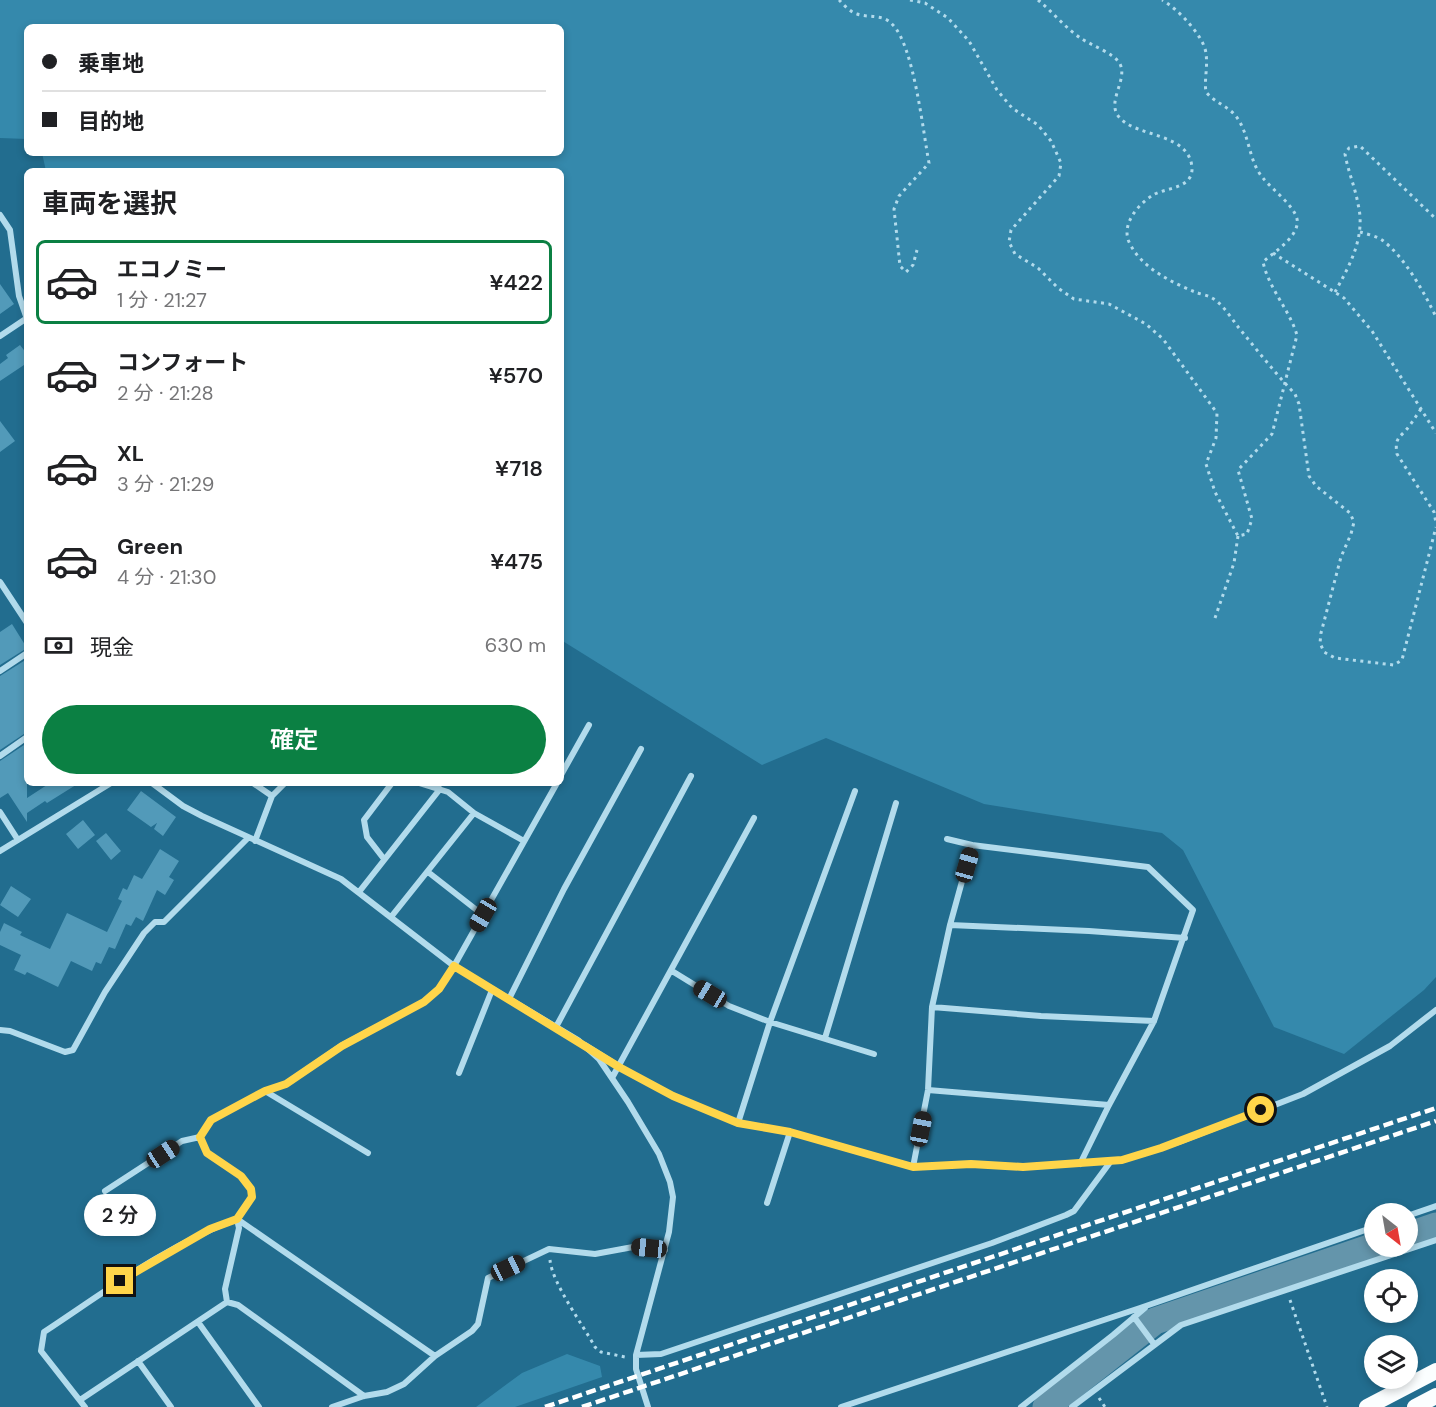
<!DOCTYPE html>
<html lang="ja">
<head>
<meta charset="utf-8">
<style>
	:root { --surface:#fff; --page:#f6f6f6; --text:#202124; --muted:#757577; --line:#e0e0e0; --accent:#0b8043 }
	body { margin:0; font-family:"DM Sans","Noto Sans JP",sans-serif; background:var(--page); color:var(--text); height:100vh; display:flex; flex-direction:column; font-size:22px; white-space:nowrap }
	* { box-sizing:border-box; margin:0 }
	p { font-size:20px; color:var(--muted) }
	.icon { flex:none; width:33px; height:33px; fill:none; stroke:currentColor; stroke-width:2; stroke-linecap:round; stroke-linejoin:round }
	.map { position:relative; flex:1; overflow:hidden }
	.drawer { position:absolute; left:24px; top:168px; width:540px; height:618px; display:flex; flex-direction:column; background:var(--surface); border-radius:9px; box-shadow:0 3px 9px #0003 }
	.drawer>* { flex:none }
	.banner { position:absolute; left:24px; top:24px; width:540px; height:132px; border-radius:9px; box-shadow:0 3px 9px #0003; display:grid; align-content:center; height:132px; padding:0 18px; background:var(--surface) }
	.needle { width:39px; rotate:149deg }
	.fabs { position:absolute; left:1364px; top:1203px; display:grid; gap:12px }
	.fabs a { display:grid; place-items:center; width:54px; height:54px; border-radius:50%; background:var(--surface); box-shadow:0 3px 9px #0003; font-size:30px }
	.end { position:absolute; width:27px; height:27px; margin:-14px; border:8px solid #ffd54a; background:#111; box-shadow:0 0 0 3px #111 }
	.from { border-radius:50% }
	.bubble { position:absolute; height:42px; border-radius:21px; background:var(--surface); box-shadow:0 3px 9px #0003; font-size:20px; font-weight:600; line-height:42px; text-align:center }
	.car { position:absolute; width:18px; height:36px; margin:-18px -9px; border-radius:8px; box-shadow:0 0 4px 2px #0007; background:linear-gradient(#222 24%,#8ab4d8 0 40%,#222 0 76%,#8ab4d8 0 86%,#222 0) }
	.banner b { display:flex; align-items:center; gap:21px; height:57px; font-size:22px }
	.banner b+b { border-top:2px solid var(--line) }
	.banner i { width:15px; height:15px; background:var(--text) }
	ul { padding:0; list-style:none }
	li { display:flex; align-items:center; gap:18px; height:84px; margin:0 12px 9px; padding:0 6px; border:3px solid transparent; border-radius:9px }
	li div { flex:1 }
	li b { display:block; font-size:22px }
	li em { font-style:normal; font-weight:600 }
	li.current { border-color:var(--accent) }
	li>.icon { width:54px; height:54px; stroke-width:1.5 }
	h2 { padding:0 18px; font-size:27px; line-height:72px }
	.pay { display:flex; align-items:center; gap:15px; height:66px; padding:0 18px; font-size:22px }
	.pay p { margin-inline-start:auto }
	.action { display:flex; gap:12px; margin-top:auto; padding:12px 18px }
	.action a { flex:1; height:69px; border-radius:36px; background:var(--accent); color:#fff; font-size:24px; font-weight:600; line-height:69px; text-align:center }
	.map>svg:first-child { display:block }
	.green { fill:#3589ac }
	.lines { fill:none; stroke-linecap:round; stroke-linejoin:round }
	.river { stroke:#6495ab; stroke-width:27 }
	.building { fill:#529ab9 }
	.path { stroke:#b2dbec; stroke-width:3; stroke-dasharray:3 4.5; stroke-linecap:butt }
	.minor { stroke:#b2dbec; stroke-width:6 }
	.trunk { stroke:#fbfeff; stroke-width:16 }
	.rail { stroke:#fff; stroke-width:4.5; stroke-dasharray:10 4.5; stroke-linecap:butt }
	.route { stroke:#ffd54a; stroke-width:8 }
</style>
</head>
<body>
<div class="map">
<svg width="1436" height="1407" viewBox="0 0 1436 1407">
	<rect width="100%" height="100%" fill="#226d8f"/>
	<path class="green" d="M0 0H1436V977L1424 990 1344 1054 1274 1027 1183 850 1162 833 984 804 826 738 762 765 561 640V171H46L42 153H561V27H27V139L0 138Z
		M567 1354 600 1366 602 1377 515 1407H476L522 1373Z"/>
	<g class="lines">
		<path class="river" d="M1407 1236 1436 1226
			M1046 1407 1155 1321 1375 1246"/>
	</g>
	<path class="building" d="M0 284 14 304 0 314Z
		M20 345 27 354V363L0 381V364L8 358 6 355Z
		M0 421 15 441 0 452Z
		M12 624 27 648 0 665V632Z
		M27 659V732L0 750V676Z
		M27 743V798L50 783H79L47 803 45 801 27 813V822L8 793 0 798V761Z
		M141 791 176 817 163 836 154 829 157 823 151 827 127 810Z
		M83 820 95 835 78 849 66 834Z
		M106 833 121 851 111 860 96 841Z
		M160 849 179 861 169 877 174 880 165 895 157 890 143 921 136 917 131 926 126 924 115 949 109 947 101 964 96 962 92 971 71 961 58 987 27 972 25 975 14 970 21 955 0 945V932L4 923 22 932 20 935 50 949 67 913 107 932 122 901 118 899 123 888 127 890 134 875 142 879Z
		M11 886 31 899 18 917 0 905Z"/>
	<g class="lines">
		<path class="path" d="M839 0C844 5 850 12 857 14 869 18 883 14 892 24 914 45 923 132 929 163L899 196 894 209 900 266 906 272 913 265 917 250
			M910 0 925 3 948 18 969 41 997 90 1012 108 1038 125 1051 141 1061 163 1059 176 1011 230 1009 242 1015 254 1038 268 1058 288 1074 299 1109 304 1146 324 1163 339 1217 413 1216 438 1206 464 1215 492 1238 536 1247 534 1252 519 1238 470 1272 434 1297 335C1289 309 1269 289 1263 262 1274 252 1294 240 1297 225 1301 210 1272 190 1263 178 1248 161 1250 133 1235 115 1227 106 1214 102 1206 92 1204 80 1208 67 1206 54 1205 37 1177 8 1162 0
			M1038 0C1053 12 1066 29 1082 39 1091 45 1115 54 1120 64 1128 80 1106 102 1119 117 1136 138 1192 132 1192 170 1191 189 1164 188 1153 195 1137 205 1120 226 1130 244 1142 268 1171 282 1195 292 1200 294 1207 295 1212 298 1223 304 1231 318 1239 328 1257 350 1275 373 1295 394L1299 404 1309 476 1316 486 1350 513 1354 522 1351 534 1341 557 1321 633 1320 643 1324 652 1335 658 1394 665 1402 660 1436 527
			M1360 232C1367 234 1376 236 1382 240 1404 256 1424 292 1436 317
			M1273 253 1344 298 1372 331 1436 433
			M1335 292C1350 265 1366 236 1358 204 1355 187 1348 171 1345 154L1349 148 1360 146 1436 219
			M1421 409C1417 414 1414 420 1410 425 1401 438 1394 436 1397 454L1434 512 1436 523
			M1215 618 1234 563 1238 536
			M550 1260C552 1283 583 1325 595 1347L601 1352 625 1357
			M1290 1300 1327 1407
			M1099 1398 1105 1407"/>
		<path class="minor" d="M0 215 10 230 19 296 27 319
			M0 336 27 318
			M0 582 27 623
			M0 671 27 653
			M0 756 27 737
			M561 775 589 725
			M152 783 183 806 202 816 341 879 454 966 578 1040 599 1059 628 1102 659 1154 670 1182 673 1197 669 1232 636 1355V1369L648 1407
			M253 783 272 796
			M419 783 448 792 474 813 524 841
			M0 812 18 840
			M947 839 972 845
			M255 841 272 796 285 783
			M0 851 111 783
			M384 859 367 837 364 820 392 783
			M428 872 483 915
			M359 892 440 789
			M391 917 474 813
			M950 925 1089 931 1185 938
			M672 971 729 1006 770 1022 874 1054
			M509 999 564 889 641 749
			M932 1007 1041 1016 1154 1021
			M556 1027 691 776
			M0 1030 10 1031 65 1052 73 1050 105 992 144 933 155 922H164L248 838
			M825 1038 896 803
			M585 1045 628 1072 673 1096 738 1123 790 1132 913 1167 971 1164 1023 1167 1122 1160 1179 1142 1303 1094 1390 1046 1436 1010
			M459 1073 492 990
			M612 1078 754 818
			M928 1090 1109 1105
			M265 1091 368 1153
			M738 1123 770 1022 855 791
			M913 1167 928 1090 932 1007 950 925 972 845 1148 867 1193 910 1154 1021 1109 1105 1080 1164
			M105 1191 182 1141 200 1137
			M767 1203 790 1132
			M1407 1216 1436 1206
			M227 1302 225 1289 239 1228 237 1219 252 1197 251 1189 241 1176 207 1153 200 1137 211 1120 265 1091 286 1084 341 1046 424 1002 439 989 454 966 557 783
			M1134 1317 1154 1344
			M198 1322 259 1407
			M636 1355 661 1354 992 1243 1066 1215 1074 1211 1111 1161
			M138 1361 171 1407
			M80 1400 227 1302 238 1305 364 1396
			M85 1407 41 1351 44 1332C106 1291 167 1245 237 1219L435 1356
			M332 1407 364 1396 387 1392 404 1384 435 1356 472 1331 478 1324 488 1278 549 1249 595 1254 633 1247 665 1250
			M841 1407 1140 1308 1374 1227
			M1021 1407 1113 1335 1145 1308
			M1072 1407 1181 1325 1436 1240"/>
		<path class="trunk" d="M1367 1407 1436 1371
			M1415 1407 1436 1396"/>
		<path class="rail" d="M545 1407 1436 1108
			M582 1407 1436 1121"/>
	</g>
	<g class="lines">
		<path class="route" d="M120 1281 210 1229 237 1219 252 1197 251 1189 241 1176 207 1153 200 1137 211 1120 265 1091 286 1084 342 1046 424 1002 439 989 454 966 619 1067 673 1096 738 1123 790 1132 913 1167 971 1164 1023 1167 1122 1160 1161 1148 1261 1110"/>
	</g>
</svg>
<div class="fabs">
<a><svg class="needle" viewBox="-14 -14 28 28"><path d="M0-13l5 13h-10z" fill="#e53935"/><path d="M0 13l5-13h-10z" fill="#757577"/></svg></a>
<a><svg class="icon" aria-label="locate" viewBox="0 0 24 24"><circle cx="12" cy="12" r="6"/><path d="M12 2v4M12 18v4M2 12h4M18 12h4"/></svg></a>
<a><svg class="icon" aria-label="layers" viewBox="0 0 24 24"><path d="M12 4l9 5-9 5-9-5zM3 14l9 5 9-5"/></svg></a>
</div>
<i class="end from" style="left:1261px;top:1110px"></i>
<i class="end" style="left:120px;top:1281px"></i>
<div class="bubble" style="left:84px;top:1194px;width:72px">2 分</div>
<i class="car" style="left:967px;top:865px;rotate:16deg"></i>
<i class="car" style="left:483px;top:915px;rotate:210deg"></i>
<i class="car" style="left:710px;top:994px;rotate:301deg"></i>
<i class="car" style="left:921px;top:1129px;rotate:11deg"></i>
<i class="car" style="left:163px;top:1154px;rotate:57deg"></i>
<i class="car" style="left:649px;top:1248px;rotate:276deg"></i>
<i class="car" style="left:508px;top:1268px;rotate:65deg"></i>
<div class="banner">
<b><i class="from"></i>乗車地</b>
<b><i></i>目的地</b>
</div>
<section class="drawer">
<h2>車両を選択</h2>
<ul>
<li class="current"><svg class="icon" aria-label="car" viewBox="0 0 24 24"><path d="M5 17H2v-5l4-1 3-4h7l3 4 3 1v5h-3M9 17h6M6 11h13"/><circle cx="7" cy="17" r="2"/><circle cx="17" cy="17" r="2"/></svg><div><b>エコノミー</b><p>1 分 · 21:27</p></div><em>¥422</em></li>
<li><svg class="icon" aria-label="car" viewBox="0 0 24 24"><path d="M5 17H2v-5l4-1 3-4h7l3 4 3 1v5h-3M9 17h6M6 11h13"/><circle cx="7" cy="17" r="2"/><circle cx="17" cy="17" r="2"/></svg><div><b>コンフォート</b><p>2 分 · 21:28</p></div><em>¥570</em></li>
<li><svg class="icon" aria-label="car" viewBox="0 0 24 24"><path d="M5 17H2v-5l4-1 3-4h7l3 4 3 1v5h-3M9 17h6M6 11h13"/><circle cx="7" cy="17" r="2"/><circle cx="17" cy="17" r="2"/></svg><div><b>XL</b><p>3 分 · 21:29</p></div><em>¥718</em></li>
<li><svg class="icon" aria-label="car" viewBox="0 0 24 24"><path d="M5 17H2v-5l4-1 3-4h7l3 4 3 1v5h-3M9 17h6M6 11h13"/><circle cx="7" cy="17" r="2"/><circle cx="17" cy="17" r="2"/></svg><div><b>Green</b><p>4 分 · 21:30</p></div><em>¥475</em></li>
</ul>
<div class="pay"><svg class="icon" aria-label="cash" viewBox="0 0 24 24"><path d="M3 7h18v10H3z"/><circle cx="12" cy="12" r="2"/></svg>現金<p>630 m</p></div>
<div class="action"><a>確定</a></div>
</section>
</div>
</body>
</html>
